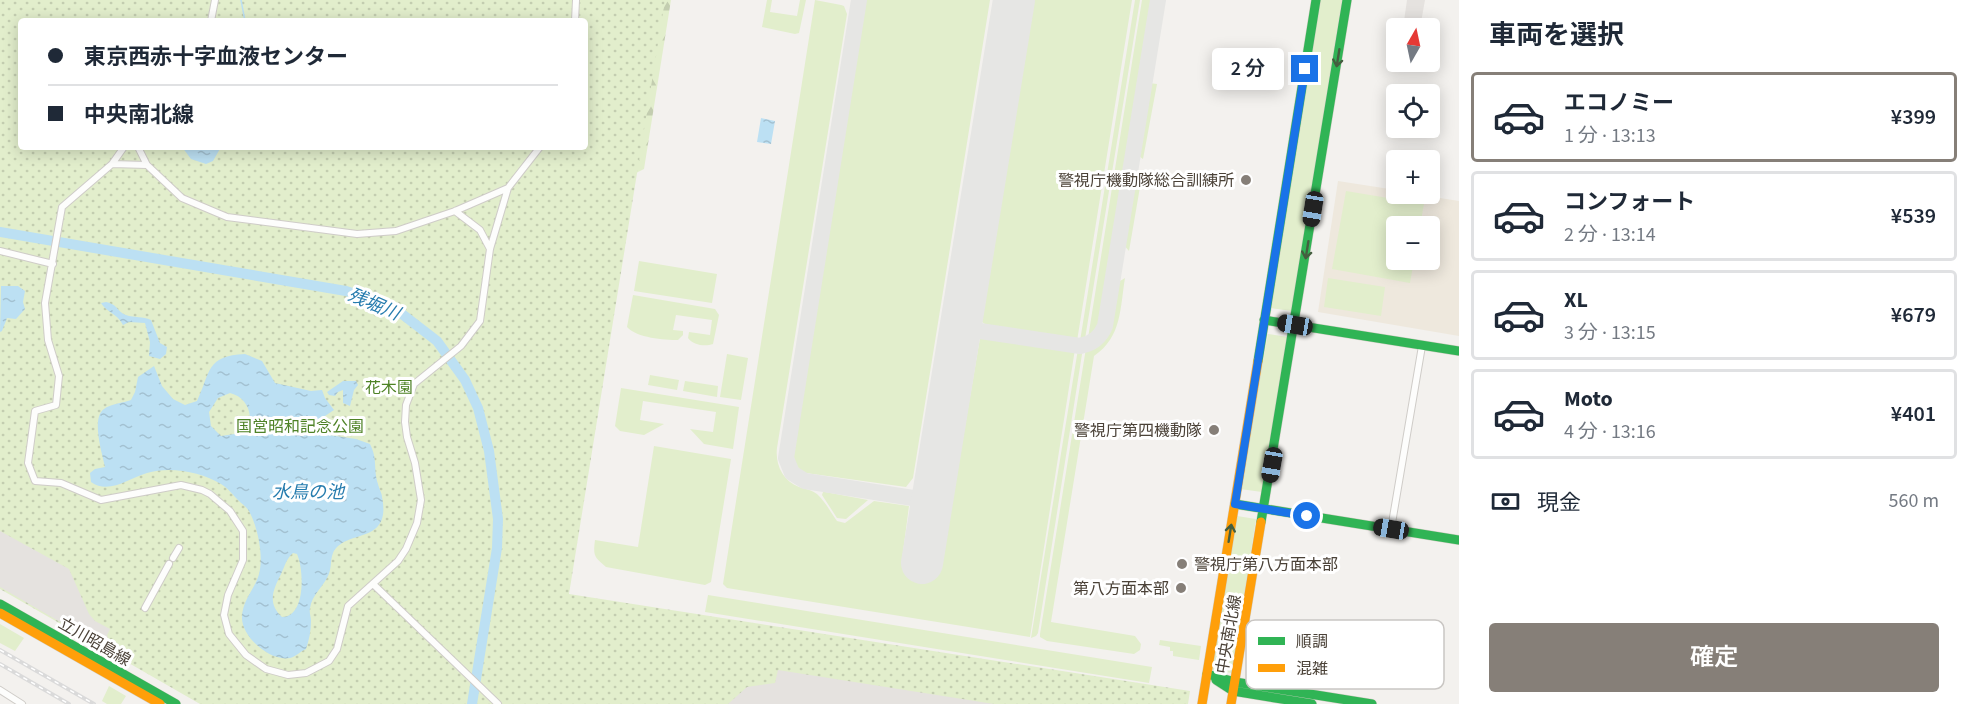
<!DOCTYPE html>
<html lang="ja">
<head>
<meta charset="utf-8">
<style>
	:root { --surface:#fff; --page:#f6f6f7; --text:#1f2937; --muted:#747a83; --line:#e0e1e3; --accent:#867f78 }
	body { margin:0; font-family:"Source Sans 3","Noto Sans JP",sans-serif; background:var(--page); color:var(--text); height:100vh; display:flex; flex-direction:column; font-size:22px; white-space:nowrap }
	* { box-sizing:border-box; margin:0 }
	p { font-size:20px; color:var(--muted) }
	.icon { flex:none; width:33px; height:33px; fill:none; stroke:currentColor; stroke-width:2; stroke-linecap:round; stroke-linejoin:round }
	.map { position:relative; flex:1; overflow:hidden }
	.side { display:flex; flex-direction:column; background:var(--surface); width:510px }
	.side>* { flex:none }
	.guide { position:absolute; left:18px; top:18px; width:570px; height:132px; border-radius:6px; box-shadow:0 3px 15px #0003; display:grid; align-content:center; height:132px; padding:0 30px; background:var(--surface) }
	.needle { width:39px; rotate:9deg }
	.fabs { position:absolute; left:1386px; top:18px; display:grid; gap:12px }
	.fabs a { display:grid; place-items:center; width:54px; height:54px; border-radius:6px; background:var(--surface); box-shadow:0 3px 15px #0003; font-size:30px }
	.end { position:absolute; width:27px; height:27px; margin:-14px; border:8px solid #1a73e8; background:#fff; box-shadow:0 0 0 3px #fff }
	.from { border-radius:50% }
	.bubble { position:absolute; height:42px; border-radius:6px; background:var(--surface); box-shadow:0 3px 15px #0003; font-size:20px; font-weight:600; line-height:42px; text-align:center }
	.car { position:absolute; width:18px; height:36px; margin:-18px -9px; border-radius:8px; box-shadow:0 0 4px 2px #0007; background:linear-gradient(#222 24%,#8ab4d8 0 40%,#222 0 76%,#8ab4d8 0 86%,#222 0) }
	.guide b { display:flex; align-items:center; gap:21px; height:57px; font-size:22px }
	.guide b+b { border-top:2px solid var(--line) }
	.guide i { width:15px; height:15px; background:var(--text) }
	ul { padding:0; list-style:none }
	li { display:flex; align-items:center; gap:18px; height:90px; margin:0 12px 9px; padding:0 18px; border:3px solid var(--line); border-radius:6px }
	li div { flex:1 }
	li b { display:block; font-size:22px }
	li em { font-style:normal; font-weight:600 }
	li.current { border-color:var(--accent) }
	li>.icon { width:54px; height:54px; stroke-width:1.5 }
	h2 { padding:0 30px; font-size:27px; line-height:72px }
	.pay { display:flex; align-items:center; gap:15px; height:66px; padding:0 30px; font-size:22px }
	.pay p { margin-inline-start:auto }
	.cta { display:flex; gap:12px; margin-top:auto; padding:12px 30px }
	.cta a { flex:1; height:69px; border-radius:6px; background:var(--accent); color:#fff; font-size:24px; font-weight:600; line-height:69px; text-align:center }
	main { display:flex; flex:1; min-height:0 }
	.map>svg:first-child { display:block }
	.education { fill:#eee8dd; fill-rule:evenodd }
	.grass { fill:#e2eecc }
	.forest { fill:url(#forest-firs) }
	.park { fill:url(#park-dots); fill-rule:evenodd }
	.parking { fill:#e5e2df }
	.water { fill:url(#water-ripples); fill-rule:evenodd }
	.lines { fill:none; stroke-linecap:round; stroke-linejoin:round }
	.stream { stroke:#bce0f3; stroke-width:1.5 }
	.river { stroke:#bce0f3; stroke-width:10 }
	.taxiway { stroke:#e6e6e4; stroke-width:16 }
	.runway { stroke:#e6e6e4; stroke-width:42 }
	.street-casing { stroke:#cfccc8; stroke-width:8 }
	.fast-casing { stroke:#d3cec4; stroke-width:10 }
	.slow-casing { stroke:#d3cec4; stroke-width:10 }
	.street { stroke:#fdfdfc; stroke-width:6 }
	.fast { stroke:#30b455; stroke-width:9 }
	.slow { stroke:#ff9f0a; stroke-width:9 }
	.rail-casing { stroke:#dadada; stroke-width:4 }
	.rail { stroke:#fff; stroke-width:1.5; stroke-dasharray:4.5; stroke-linecap:butt }
	.oneway { stroke:#445e3f }
	.route { stroke:#1a73e8; stroke-width:8 }
	.poi-dot { fill:#867f78; stroke:#fff; stroke-width:2 }
	.labels { text-anchor:middle; stroke-width:6; stroke-linejoin:round; paint-order:stroke }
	.poi-label { font-size:16px; fill:#4b4238; stroke:#fff; text-anchor:end }
	.park-label { font-size:16px; fill:#4e8226; stroke:#fff }
	.street-label { font-size:16px; fill:#4b4238; stroke:#fff }
	.water-label { font-size:18px; font-style:italic; fill:#267cae; stroke:#fff }
	.key { fill:#fff; stroke:#c9c6c3; stroke-width:1.5 }
	.key-label { font-size:16px; fill:#4b4238 }
</style>
</head>
<body>
<main>
<div class="map">
<svg width="1459" height="704" viewBox="0 0 1459 704">
	<defs>
		<pattern id="forest-firs" width="22" height="20" patternUnits="userSpaceOnUse" patternTransform="scale(1.5)"><rect width="22" height="20" fill="#e2eecc"/><path d="M5 1l3.5 6h-7zM16 11l3.5 6h-7z" fill="#c3cdb0"/></pattern>
		<pattern id="park-dots" width="8" height="8" patternUnits="userSpaceOnUse" patternTransform="scale(1.5)"><rect width="8" height="8" fill="#e2eecc"/><path d="M2 2h.1M6 6h.1" fill="none" stroke="#c3cdb0" stroke-width="1.8" stroke-linecap="round"/></pattern>
		<pattern id="water-ripples" width="26" height="14" patternUnits="userSpaceOnUse" patternTransform="scale(1.5)"><rect width="26" height="14" fill="#bce0f3"/><path d="M2 4q2-2 4 0t4 0M15 11q2-2 4 0t4 0" fill="none" stroke="#a3c1d1"/></pattern>
	</defs>
	<rect width="100%" height="100%" fill="#f3f1ee"/>
	<path class="education" d="M1338 181 1396 190V194H1415L1459 201V336L1318 312ZM1396 226H1430V260H1396Z"/>
	<path class="grass" d="M767 0H772L770 12 797 16 800 0H806L799 33 795 34 762 27Z
		M815 0 841 5 844 6 847 14 777 448C775 465 783 481 799 487 805 489 812 490 817 494 825 501 831 513 837 521L845 523 874 501 909 506 902 560 941 567 980 338 986 335 1075 349 1030 637 727 588 723 584Z
		M866 0H990L913 478 906 487 806 473 799 469 792 457Z
		M1033 0H1132L1077 341 989 327 982 322Z
		M1135 0H1140L1085 339 1080 341Z
		M1142 0H1152L1101 317 1097 329 1088 338Z
		M1320 0H1342L1292 311 1270 308Z
		M1149 83 1157 84 1143 159 1136 154Z
		M1140 187 1129 251 1122 243 1131 191Z
		M1346 191 1424 204 1420 226H1396V260H1414L1410 283 1332 269Z
		M639 261 717 274 712 303 634 291Z
		M1125 278C1120 308 1122 337 1094 356L1051 622 1135 636 1141 644 1140 650 1134 654 1047 641 1040 637V634L1086 348C1112 341 1112 305 1115 284Z
		M1328 278 1385 287 1381 316 1324 307Z
		M633 295 715 309 719 315 713 344C705 347 693 345 688 338L689 332 710 335 712 320 676 315 673 330 683 331V335L678 340C664 340 637 338 627 327Z
		M1268 334 1288 337 1262 492 1240 489Z
		M1083 348 1038 633 1036 636 1031 638 1078 349Z
		M727 354 748 358 741 400 720 397Z
		M650 375 679 380 677 390 648 385Z
		M685 381 718 386 717 397 683 391Z
		M621 388 739 407 733 449 704 444 690 429 713 432 716 412 643 401 640 420 664 424 644 435 620 431 615 426Z
		M654 446 731 459 711 582 705 585 606 567C594 557 593 556 595 540L638 547Z
		M823 492H825L868 500 846 519 837 518 822 495Z
		M1237 516 1256 519 1232 673 1211 670Z
		M708 595 1152 667 1149 683 705 612Z
		M0 624 24 638 15 651 0 643Z
		M1160 640 1201 646 1199 660 1173 656V651H1170V647L1159 645Z
		M109 686 126 696 121 704H107L102 701Z"/>
	<path class="forest" d="M652 0H671L644 169 636 173Z"/>
	<path class="park" d="M0 0H665L569 594 1190 691 1188 704H200L0 589ZM21 21H585V147H21Z"/>
	<path class="parking" d="M1407 0H1425L1420 28H1403Z
		M0 531 69 569 89 614 95 621 110 629 107 635 108 638 103 647 0 587Z
		M778 670 994 704H728L747 687 775 683Z"/>
	<path class="water" d="M761 118 775 121 771 144 757 142Z
		M182 147H221L213 161 206 164 191 159Z
		M1 286H18L25 291 23 302 25 309 16 319 7 318 2 331 0 332Z
		M106 302C119 305 116 311 126 315 134 318 143 316 151 320L160 343 167 347 166 354 160 359 149 356 150 342 145 323 129 322 123 325C117 313 106 312 101 303Z
		M245 354 262 361 275 383 311 391 322 390 325 398 334 410 322 418 319 424 329 435 356 439 370 444C378 460 373 469 378 484 379 489 382 493 382 497 392 546 345 528 333 553 330 560 332 568 328 576 323 587 312 595 310 608 309 612 311 617 311 621 311 631 309 640 306 649 301 651 295 657 290 658 270 662 242 637 242 618 242 603 251 593 257 580 265 562 259 531 250 513 248 508 242 504 238 500 233 495 228 488 221 484 201 472 170 466 147 473 129 478 109 495 91 482L90 473 95 469 105 467C102 453 91 418 104 409 110 404 123 403 131 400L135 392 138 377 154 366 162 386 173 399 185 405 197 401C211 371 206 356 245 354ZM230 393C242 396 249 405 250 417L241 433 221 436 211 426 209 412 218 398ZM293 553 297 554C304 569 306 617 282 617 267 603 273 590 281 574 285 566 286 559 293 553Z
		M343 381H356L358 385 354 390 350 406 343 403V390L338 392 335 396 329 395 327 392Z"/>
	<g class="lines">
		<path class="stream" d="M241 0 245 21"/>
		<path class="river" d="M0 232 346 291 368 298 402 314 437 341 465 380 478 408 489 451 498 519 497 548 472 704"/>
		<path class="taxiway" d="M859 0 786 458 792 473 805 481 932 501
			M960 328 1080 346C1092 344 1100 338 1105 326L1158 0"/>
		<path class="runway" d="M922 563 1014 0"/>
		<defs>
			<path id="street" d="M211 21 215 0
				M575 21 576 0
				M124 147 112 164 62 207 45 303 48 340 59 376 56 405 35 411 28 463 35 481 61 483 101 500 181 485 202 490 210 494 230 511 243 531V560L228 595 224 615 229 634 246 655 266 669 288 675 306 673 329 661 337 649 348 606 398 561 406 549 417 523 421 500 415 463 407 437 405 422 406 405 414 384 461 346 480 321 490 249 508 188 540 147
				M138 147 147 165
				M112 164 147 165 182 198 227 217 357 234 396 231 455 211 508 188
				M455 211 480 230 490 249
				M0 251 53 264
				M1391 529 1422 346
				M173 558 179 548
				M373 584 498 704
				M145 608 169 564
				M0 690 22 704"/>
			<path id="fast" d="M1264 320 1459 351
				M1258 361 1316 0
				M1235 504 1459 540
				M1261 522 1347 0
				M0 604 176 704
				M1207 674 1235 682 1372 704
				M1216 680 1233 691 1312 704"/>
			<path id="slow" d="M0 613 160 704
				M1202 704 1258 361
				M1231 704 1261 522"/>
		</defs>
		<use href="#street" class="street-casing"/>
		<use href="#fast" class="fast-casing"/>
		<use href="#slow" class="slow-casing"/>
		<use href="#street" class="street"/>
		<use href="#fast" class="fast"/>
		<use href="#slow" class="slow"/>
		<defs>
			<path id="rail" d="M0 650 94 704
				M0 664 69 704"/>
		</defs>
		<use href="#rail" class="rail-casing"/>
		<use href="#rail" class="rail"/>
	</g>
	<defs><path id="oneway-shaft" d="M-6 0H5M1.5-3L5.5 0L1.5 3" fill="none" stroke-width="1.6" stroke-linecap="round" stroke-linejoin="round" transform="scale(1.5)"/></defs>
	<g class="oneway">
		<use href="#oneway-shaft" transform="translate(1338 58) rotate(99)"/>
		<use href="#oneway-shaft" transform="translate(1307 250) rotate(99)"/>
		<use href="#oneway-shaft" transform="translate(1230 533) rotate(-81)"/>
	</g>
	<g class="lines">
		<path class="route" d="M1305 69 1235 504 1307 516"/>
	</g>
	<g class="poi-dot">
		<circle cx="1246" cy="180" r="6"/>
		<circle cx="1214" cy="430" r="6"/>
		<circle cx="1182" cy="564" r="6"/>
		<circle cx="1181" cy="588" r="6"/>
	</g>
	<g class="labels">
		<g class="poi-label">
			<text x="1234" y="186">警視庁機動隊総合訓練所</text>
			<text x="1202" y="436">警視庁第四機動隊</text>
			<text x="1194" y="570" text-anchor="start">警視庁第八方面本部</text>
			<text x="1169" y="594">第八方面本部</text>
		</g>
		<g class="park-label">
			<text x="389" y="393">花木園</text>
			<text x="300" y="432">国営昭和記念公園</text>
		</g>
		<g class="street-label">
			<text transform="translate(1228 634) rotate(-80)" y="6">中央南北線</text>
			<text transform="translate(95 641) rotate(30)" y="6">立川昭島線</text>
		</g>
		<g class="water-label">
			<text transform="translate(374 304) rotate(23)" y="6">残堀川</text>
			<text x="308" y="498">水鳥の池</text>
		</g>
	</g>
	<rect x="1246" y="620" width="198" height="69" rx="9" class="key"/>
	<rect x="1258" y="637" width="27" height="8" fill="#30b455"/>
	<rect x="1258" y="664" width="27" height="8" fill="#ff9f0a"/>
	<g class="key-label">
		<text x="1296" y="647">順調</text>
		<text x="1296" y="674">混雑</text>
	</g>
</svg>
<div class="fabs">
<a><svg class="needle" viewBox="-14 -14 28 28"><path d="M0-13l5 13h-10z" fill="#e53935"/><path d="M0 13l5-13h-10z" fill="#747a83"/></svg></a>
<a><svg class="icon" aria-label="locate" viewBox="0 0 24 24"><circle cx="12" cy="12" r="6"/><path d="M12 2v4M12 18v4M2 12h4M18 12h4"/></svg></a>
<a>+</a>
<a>−</a>
</div>
<i class="end from" style="left:1307px;top:516px"></i>
<i class="end" style="left:1305px;top:69px"></i>
<div class="bubble" style="left:1212px;top:48px;width:72px">2 分</div>
<i class="car" style="left:1313px;top:209px;rotate:189deg"></i>
<i class="car" style="left:1295px;top:325px;rotate:280deg"></i>
<i class="car" style="left:1272px;top:465px;rotate:190deg"></i>
<i class="car" style="left:1391px;top:529px;rotate:279deg"></i>
<div class="guide">
<b><i class="from"></i>東京西赤十字血液センター</b>
<b><i></i>中央南北線</b>
</div>
</div>
<section class="side">
<h2>車両を選択</h2>
<ul>
<li class="current"><svg class="icon" aria-label="car" viewBox="0 0 24 24"><path d="M5 17H2v-5l4-1 3-4h7l3 4 3 1v5h-3M9 17h6M6 11h13"/><circle cx="7" cy="17" r="2"/><circle cx="17" cy="17" r="2"/></svg><div><b>エコノミー</b><p>1 分 · 13:13</p></div><em>¥399</em></li>
<li><svg class="icon" aria-label="car" viewBox="0 0 24 24"><path d="M5 17H2v-5l4-1 3-4h7l3 4 3 1v5h-3M9 17h6M6 11h13"/><circle cx="7" cy="17" r="2"/><circle cx="17" cy="17" r="2"/></svg><div><b>コンフォート</b><p>2 分 · 13:14</p></div><em>¥539</em></li>
<li><svg class="icon" aria-label="car" viewBox="0 0 24 24"><path d="M5 17H2v-5l4-1 3-4h7l3 4 3 1v5h-3M9 17h6M6 11h13"/><circle cx="7" cy="17" r="2"/><circle cx="17" cy="17" r="2"/></svg><div><b>XL</b><p>3 分 · 13:15</p></div><em>¥679</em></li>
<li><svg class="icon" aria-label="car" viewBox="0 0 24 24"><path d="M5 17H2v-5l4-1 3-4h7l3 4 3 1v5h-3M9 17h6M6 11h13"/><circle cx="7" cy="17" r="2"/><circle cx="17" cy="17" r="2"/></svg><div><b>Moto</b><p>4 分 · 13:16</p></div><em>¥401</em></li>
</ul>
<div class="pay"><svg class="icon" aria-label="cash" viewBox="0 0 24 24"><path d="M3 7h18v10H3z"/><circle cx="12" cy="12" r="2"/></svg>現金<p>560 m</p></div>
<div class="cta"><a>確定</a></div>
</section>
</main>
</body>
</html>
